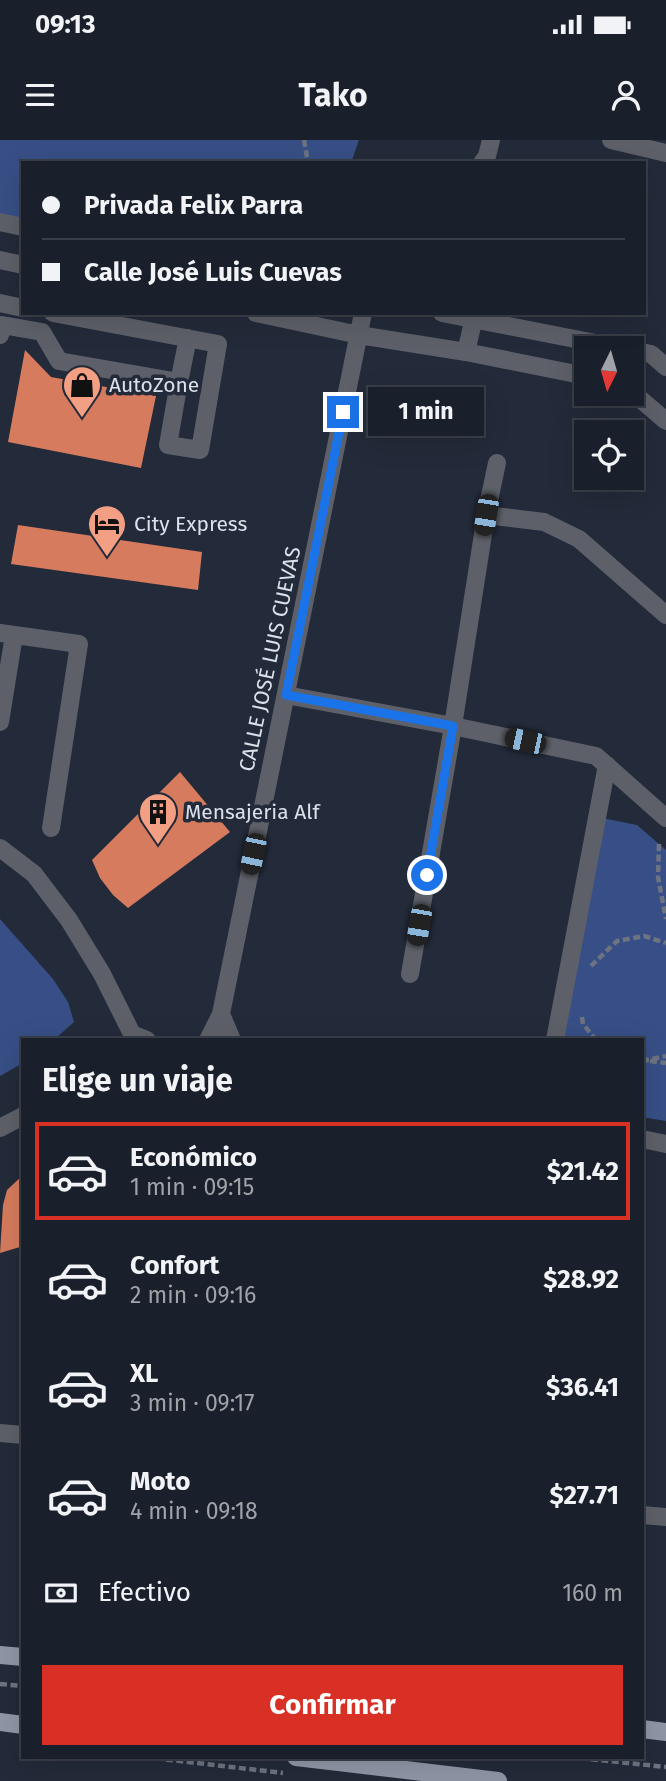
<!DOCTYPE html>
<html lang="es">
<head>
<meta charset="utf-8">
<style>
	:root { --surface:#1a202b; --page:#272d37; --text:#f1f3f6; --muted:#9fa3a9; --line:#383e47; --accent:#d93025 }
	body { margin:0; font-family:"Fira Sans",sans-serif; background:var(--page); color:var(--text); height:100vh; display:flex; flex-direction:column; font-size:26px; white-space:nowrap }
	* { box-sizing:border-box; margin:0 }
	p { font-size:23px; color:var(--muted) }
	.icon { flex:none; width:38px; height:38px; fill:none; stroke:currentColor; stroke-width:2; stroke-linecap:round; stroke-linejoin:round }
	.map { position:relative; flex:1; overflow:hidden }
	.details { position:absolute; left:21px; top:898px; width:623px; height:721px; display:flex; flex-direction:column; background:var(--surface); border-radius:0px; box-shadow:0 7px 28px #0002,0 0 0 2px var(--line) }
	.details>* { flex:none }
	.banner { position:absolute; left:21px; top:21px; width:625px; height:154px; border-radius:0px; box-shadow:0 7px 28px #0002,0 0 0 2px var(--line); display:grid; align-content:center; height:154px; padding:0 21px; background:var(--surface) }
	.needle { width:46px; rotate:185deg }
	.buttons { position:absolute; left:574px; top:196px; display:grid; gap:14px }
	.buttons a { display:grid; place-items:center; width:70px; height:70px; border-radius:0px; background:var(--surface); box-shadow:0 7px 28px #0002,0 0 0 2px var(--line); font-size:35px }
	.end { position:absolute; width:32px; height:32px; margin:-16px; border:9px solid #1a73e8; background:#fff; box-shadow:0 0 0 4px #fff }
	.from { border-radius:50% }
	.bubble { position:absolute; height:49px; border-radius:0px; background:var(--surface); box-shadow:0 7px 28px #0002,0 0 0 2px var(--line); font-size:23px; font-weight:700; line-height:49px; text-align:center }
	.car { position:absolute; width:21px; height:42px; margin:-21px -10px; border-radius:9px; box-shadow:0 0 5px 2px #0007; background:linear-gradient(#222 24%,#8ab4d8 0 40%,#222 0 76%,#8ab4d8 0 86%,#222 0) }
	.banner b { display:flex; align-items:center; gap:24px; height:66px; font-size:26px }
	.banner b+b { border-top:2px solid var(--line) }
	.banner i { width:18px; height:18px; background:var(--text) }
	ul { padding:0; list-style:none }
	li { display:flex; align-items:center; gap:21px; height:98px; margin:0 14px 10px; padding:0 7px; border:4px solid transparent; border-radius:0px }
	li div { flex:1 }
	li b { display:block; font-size:26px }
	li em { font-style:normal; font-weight:700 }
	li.selected { border-color:var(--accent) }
	li>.icon { width:63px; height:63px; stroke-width:1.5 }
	h2 { padding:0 21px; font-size:32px; line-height:84px }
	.pay { display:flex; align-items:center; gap:18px; height:77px; padding:0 21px; font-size:26px }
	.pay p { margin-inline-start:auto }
	.action { display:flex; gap:14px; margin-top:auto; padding:14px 21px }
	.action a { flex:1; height:80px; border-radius:0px; background:var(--accent); color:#fff; font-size:28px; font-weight:700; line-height:80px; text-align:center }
	.status { display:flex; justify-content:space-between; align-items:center; height:49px; padding:0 35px; background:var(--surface); direction:ltr }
	.status svg { height:19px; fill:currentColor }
	header { display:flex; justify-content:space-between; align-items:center; height:91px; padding:0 21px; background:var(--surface); font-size:32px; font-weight:700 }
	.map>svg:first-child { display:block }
	.green { fill:#374f86 }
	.building { fill:#d67b5d }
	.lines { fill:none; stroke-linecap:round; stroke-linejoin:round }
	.path { stroke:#6d7380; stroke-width:4.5; stroke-dasharray:7 3.5; stroke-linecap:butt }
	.minor { stroke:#5d6068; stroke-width:18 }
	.major { stroke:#8f96a6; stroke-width:18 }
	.route { stroke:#1a73e8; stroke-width:9 }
	.labels { text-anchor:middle; stroke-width:7; stroke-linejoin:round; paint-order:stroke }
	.poi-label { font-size:21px; fill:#dbe0ea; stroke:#232a39; text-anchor:start }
	.street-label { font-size:21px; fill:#dbe0ea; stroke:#232a39 }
</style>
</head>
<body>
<div class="status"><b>09:13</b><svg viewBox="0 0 49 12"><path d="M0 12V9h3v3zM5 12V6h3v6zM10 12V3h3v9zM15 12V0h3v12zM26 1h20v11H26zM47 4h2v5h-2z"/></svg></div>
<header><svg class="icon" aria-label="menu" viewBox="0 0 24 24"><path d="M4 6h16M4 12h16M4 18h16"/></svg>Tako<svg class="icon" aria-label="person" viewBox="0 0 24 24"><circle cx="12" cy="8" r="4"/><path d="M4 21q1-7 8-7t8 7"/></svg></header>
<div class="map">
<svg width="666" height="1641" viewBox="0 0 666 1641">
	<rect width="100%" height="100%" fill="#232a39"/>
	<path class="green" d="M0 0H359L351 23H23V80L0 77Z
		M597 677 637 685 666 710V981L642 977V900H555Z
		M0 779 53 839 68 862 74 882 55 899 23 900V923L0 936Z"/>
	<path class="building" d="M25 210 51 237 156 256 141 328 8 302Z
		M18 385 202 412 198 450 11 424Z
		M180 632 230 692 128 768 113 755 100 738 92 720Z
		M23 1035V1093H21L20 1107 0 1113 3 1065 7 1050Z"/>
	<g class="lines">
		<path class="path" d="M304 0 308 23
			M659 704 658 737 666 779
			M591 826 617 801 644 796 666 803
			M582 877 583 884 596 900
			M642 921 666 916
			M650 921 666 923
			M0 1544 23 1546
			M145 1617 283 1633
			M570 1617 666 1627"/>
		<path class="minor" d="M611 0 666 13
			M482 23 487 16 491 0
			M0 82 23 87
			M0 120 23 125
			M0 163 23 168
			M256 173 359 195 466 212 586 236
			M442 173 621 208
			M0 195 2 185 42 192 59 221 179 242 168 305 200 310 218 204 53 173
			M632 210 651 214 666 227
			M466 212 475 173
			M179 242 188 198
			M632 252 666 281
			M486 375 544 382 579 399 666 475
			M0 493 79 504 51 688
			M286 555 453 586 596 616 666 678
			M0 582 14 495
			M0 708 34 734 69 780 102 834 132 894 147 900
			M410 834 453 586 486 375 497 323
			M221 874 232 900
			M208 900 221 874 363 173
			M555 900 607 625
			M0 988 23 976
			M642 999 666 1004
			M0 1293 23 1295
			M642 1375 666 1377"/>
		<path class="major" d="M0 1515 23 1517
			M0 1582 23 1585
			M642 1589 666 1592
			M296 1617 498 1641"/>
	</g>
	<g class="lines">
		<path class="route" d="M343 272 286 555 453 586 427 735"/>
	</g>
	<defs>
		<symbol id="shop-pin" viewBox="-11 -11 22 30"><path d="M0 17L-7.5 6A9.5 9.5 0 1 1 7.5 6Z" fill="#f39f84" stroke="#232a39"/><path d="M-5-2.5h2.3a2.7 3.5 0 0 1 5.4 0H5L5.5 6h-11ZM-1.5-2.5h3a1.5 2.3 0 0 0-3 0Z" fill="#111"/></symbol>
		<symbol id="hotel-pin" viewBox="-11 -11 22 30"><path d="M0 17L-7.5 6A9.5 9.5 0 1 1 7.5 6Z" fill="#f39f84" stroke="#232a39"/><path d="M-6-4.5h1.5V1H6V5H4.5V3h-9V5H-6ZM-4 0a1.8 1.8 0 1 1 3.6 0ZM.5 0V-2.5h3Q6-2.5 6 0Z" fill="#111"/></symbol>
		<symbol id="building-pin" viewBox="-11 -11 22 30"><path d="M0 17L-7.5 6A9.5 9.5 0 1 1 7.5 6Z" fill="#f39f84" stroke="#232a39"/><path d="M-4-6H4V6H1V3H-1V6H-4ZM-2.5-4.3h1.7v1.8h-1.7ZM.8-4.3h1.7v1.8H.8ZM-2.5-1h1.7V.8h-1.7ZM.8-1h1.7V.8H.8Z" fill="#111"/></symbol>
	</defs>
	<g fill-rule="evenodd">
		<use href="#shop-pin" x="60" y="223" width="44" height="60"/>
		<use href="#hotel-pin" x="85" y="362" width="44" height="60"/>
		<use href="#building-pin" x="136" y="650" width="44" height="60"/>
	</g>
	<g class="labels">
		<g class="poi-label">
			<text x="109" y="252">AutoZone</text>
			<text x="134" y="391">City Express</text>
			<text x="185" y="679">Mensajeria Alf</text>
		</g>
		<g class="street-label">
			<text transform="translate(270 519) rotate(-78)" y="7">CALLE JOSÉ LUIS CUEVAS</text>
		</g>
	</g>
</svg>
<div class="buttons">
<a><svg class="needle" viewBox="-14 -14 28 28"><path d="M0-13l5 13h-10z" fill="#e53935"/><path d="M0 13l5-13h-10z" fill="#9fa3a9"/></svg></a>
<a><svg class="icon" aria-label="locate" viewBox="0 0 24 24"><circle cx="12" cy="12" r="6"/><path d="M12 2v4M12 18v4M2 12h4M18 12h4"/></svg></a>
</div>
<i class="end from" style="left:427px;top:735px"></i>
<i class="end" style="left:343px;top:272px"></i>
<div class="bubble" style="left:368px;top:247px;width:116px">1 min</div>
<i class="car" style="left:486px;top:375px;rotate:189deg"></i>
<i class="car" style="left:525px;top:601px;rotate:282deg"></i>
<i class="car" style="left:253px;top:714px;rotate:192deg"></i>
<i class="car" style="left:419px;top:785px;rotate:190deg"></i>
<div class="banner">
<b><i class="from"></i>Privada Felix Parra</b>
<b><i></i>Calle José Luis Cuevas</b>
</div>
<section class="details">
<h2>Elige un viaje</h2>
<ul>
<li class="selected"><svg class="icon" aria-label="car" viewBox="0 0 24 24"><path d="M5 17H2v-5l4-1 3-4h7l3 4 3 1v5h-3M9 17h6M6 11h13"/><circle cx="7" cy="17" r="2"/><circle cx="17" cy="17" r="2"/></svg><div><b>Económico</b><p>1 min · 09:15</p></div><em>$21.42</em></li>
<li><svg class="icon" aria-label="car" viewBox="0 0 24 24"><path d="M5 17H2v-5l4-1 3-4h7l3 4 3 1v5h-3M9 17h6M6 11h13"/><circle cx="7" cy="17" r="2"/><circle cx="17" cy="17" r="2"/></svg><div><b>Confort</b><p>2 min · 09:16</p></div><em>$28.92</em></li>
<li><svg class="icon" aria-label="car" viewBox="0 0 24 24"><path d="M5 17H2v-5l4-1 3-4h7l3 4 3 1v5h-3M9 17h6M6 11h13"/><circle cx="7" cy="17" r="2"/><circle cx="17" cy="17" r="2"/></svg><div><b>XL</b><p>3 min · 09:17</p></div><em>$36.41</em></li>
<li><svg class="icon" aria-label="car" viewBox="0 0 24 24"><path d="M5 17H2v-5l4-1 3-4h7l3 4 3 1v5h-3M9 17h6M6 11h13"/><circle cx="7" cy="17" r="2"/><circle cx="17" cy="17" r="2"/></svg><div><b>Moto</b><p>4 min · 09:18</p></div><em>$27.71</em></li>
</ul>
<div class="pay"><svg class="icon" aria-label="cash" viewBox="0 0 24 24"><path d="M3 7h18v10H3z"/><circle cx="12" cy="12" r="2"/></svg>Efectivo<p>160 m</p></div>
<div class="action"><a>Confirmar</a></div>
</section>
</div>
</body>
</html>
